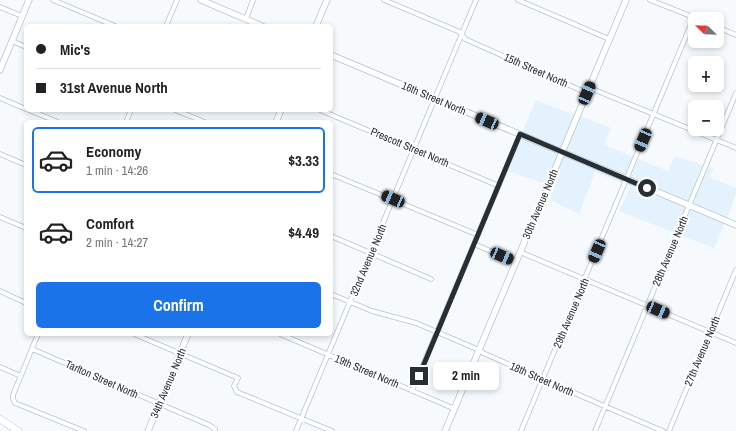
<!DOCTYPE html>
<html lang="en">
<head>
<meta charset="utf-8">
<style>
	:root { --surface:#fff; --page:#f2f2f2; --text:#222; --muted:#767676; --line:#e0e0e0; --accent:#1a73e8 }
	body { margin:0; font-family:"Archivo Narrow",sans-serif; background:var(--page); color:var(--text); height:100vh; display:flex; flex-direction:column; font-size:15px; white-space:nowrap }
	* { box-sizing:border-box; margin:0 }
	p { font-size:13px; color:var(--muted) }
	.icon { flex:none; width:22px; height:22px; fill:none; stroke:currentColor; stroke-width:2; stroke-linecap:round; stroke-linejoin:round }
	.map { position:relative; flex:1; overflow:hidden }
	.sheet { position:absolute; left:24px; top:120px; width:309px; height:216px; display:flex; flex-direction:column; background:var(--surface); border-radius:6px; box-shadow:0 2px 6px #0003 }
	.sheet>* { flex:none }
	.guide { position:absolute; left:24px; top:24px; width:309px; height:88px; border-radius:6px; box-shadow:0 2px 6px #0003; display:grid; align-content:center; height:88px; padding:0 12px; background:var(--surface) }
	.needle { width:26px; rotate:293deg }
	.fabs { position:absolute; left:688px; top:12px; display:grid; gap:8px }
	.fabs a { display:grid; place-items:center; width:36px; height:36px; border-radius:6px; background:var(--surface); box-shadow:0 2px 6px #0003; font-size:20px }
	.end { position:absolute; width:18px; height:18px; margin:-9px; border:5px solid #282f34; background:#fff; box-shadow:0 0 0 2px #fff }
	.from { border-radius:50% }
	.bubble { position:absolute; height:28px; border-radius:6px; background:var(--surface); box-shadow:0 2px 6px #0003; font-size:13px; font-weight:800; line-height:28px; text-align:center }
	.car { position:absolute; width:12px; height:24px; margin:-12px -6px; border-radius:5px; box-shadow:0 0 3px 1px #0007; background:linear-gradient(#222 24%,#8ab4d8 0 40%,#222 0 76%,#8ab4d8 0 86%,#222 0) }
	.guide b { display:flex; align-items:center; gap:14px; height:38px; font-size:15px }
	.guide b+b { border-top:1px solid var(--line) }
	.guide i { width:10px; height:10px; background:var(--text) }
	ul { padding:7px 0 0; list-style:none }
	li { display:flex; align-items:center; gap:12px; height:66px; margin:0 8px 6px; padding:0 4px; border:2px solid transparent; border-radius:6px }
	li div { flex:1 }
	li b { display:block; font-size:15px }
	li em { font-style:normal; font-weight:800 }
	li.active { border-color:var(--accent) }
	li>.icon { width:36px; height:36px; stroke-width:1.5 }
	.action { display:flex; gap:8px; margin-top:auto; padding:8px 12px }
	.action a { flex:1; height:46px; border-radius:6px; background:var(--accent); color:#fff; font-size:16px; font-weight:800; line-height:46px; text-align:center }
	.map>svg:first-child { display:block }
	.built { fill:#e3f2fd }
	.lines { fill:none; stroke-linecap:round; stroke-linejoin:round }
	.street-casing { stroke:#b2c4d1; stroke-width:5.5 }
	.secondary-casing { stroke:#b2c4d1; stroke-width:7 }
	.highway-casing { stroke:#b2c4d1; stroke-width:8 }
	.street { stroke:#fff; stroke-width:4 }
	.secondary { stroke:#fff; stroke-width:5.5 }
	.highway { stroke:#fff; stroke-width:7 }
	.route { stroke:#282f34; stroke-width:5 }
	.labels { text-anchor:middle; stroke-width:4; stroke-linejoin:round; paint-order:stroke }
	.street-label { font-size:11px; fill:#282f34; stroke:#fff }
</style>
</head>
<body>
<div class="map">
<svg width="736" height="431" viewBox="0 0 736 431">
	<rect width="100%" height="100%" fill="#f6fafc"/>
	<path class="built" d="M536 100 575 115 560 149 522 133Z
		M580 116 611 128 604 145 633 157 625 176 565 151Z
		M522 138 559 153 546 184 508 171Z
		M563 155 623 180 622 183 595 172 579 214 550 200 555 187 551 186Z
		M675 156 703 165 688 202 630 178 638 159 668 171Z
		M708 167 714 168 709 177 736 188V194L727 219 692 204Z
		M628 182 686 207 675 233 619 211 631 187 627 185Z
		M691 209 725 223 714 248 680 235Z"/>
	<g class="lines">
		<defs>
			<path id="street" d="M53 0 115 26
				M384 0 460 32 465 39 587 93 595 90 736 148
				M518 0 609 39
				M650 0 698 19
				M0 7 22 16
				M246 19 253 0
				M166 26 177 0
				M717 27 736 35
				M12 41 26 47
				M0 98 26 109
				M29 110 58 122
				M175 110 205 122
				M320 110 499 186
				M126 122 131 110
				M0 154 26 165
				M331 174 478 235
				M0 217 26 228
				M331 236 431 279
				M474 244 516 262
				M520 252 736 343
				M0 291 26 303
				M331 294 372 311 416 323 479 350 483 353C543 379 603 406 663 431
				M38 334 13 395V399L15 403 84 431
				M134 334 238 378 234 386 237 392 332 431
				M280 334 455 409
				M32 349 209 425 215 429V431
				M0 367 21 376
				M412 391 520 135
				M296 431 476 0
				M521 431 694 17
				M595 431 736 93
				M669 431 736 270"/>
			<path id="secondary" d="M201 0 262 26
				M316 26 327 0
				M331 55 736 225
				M0 70 29 0
				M276 122 281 110
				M148 431 188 334
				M445 431 626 0"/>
			<path id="highway" d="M0 419 18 431"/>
		</defs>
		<use href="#street" class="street-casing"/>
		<use href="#secondary" class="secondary-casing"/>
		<use href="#highway" class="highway-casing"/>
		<use href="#street" class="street"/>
		<use href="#secondary" class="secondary"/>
		<use href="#highway" class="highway"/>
	</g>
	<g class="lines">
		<path class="route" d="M419 376 520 134 647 188"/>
	</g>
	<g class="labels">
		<g class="street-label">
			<text transform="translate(536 70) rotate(24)" y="4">15th Street North</text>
			<text transform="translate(434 98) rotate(23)" y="4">16th Street North</text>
			<text transform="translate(410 147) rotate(23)" y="4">Prescott Street North</text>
			<text transform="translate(540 204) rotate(-67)" y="4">30th Avenue North</text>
			<text transform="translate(670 251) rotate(-67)" y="4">28th Avenue North</text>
			<text transform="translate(368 260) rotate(-67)" y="4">32nd Avenue North</text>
			<text transform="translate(571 313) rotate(-67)" y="4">29th Avenue North</text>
			<text transform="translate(702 351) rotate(-67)" y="4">27th Avenue North</text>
			<text transform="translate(367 371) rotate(23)" y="4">19th Street North</text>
			<text transform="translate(102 379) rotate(24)" y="4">Tarlton Street North</text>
			<text transform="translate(542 379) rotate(24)" y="4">18th Street North</text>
			<text transform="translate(168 383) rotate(-67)" y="4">34th Avenue North</text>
		</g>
	</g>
</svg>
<div class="fabs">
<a><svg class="needle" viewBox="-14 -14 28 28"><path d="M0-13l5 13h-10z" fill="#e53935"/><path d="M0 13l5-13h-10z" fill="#767676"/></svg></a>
<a>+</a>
<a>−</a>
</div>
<i class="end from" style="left:647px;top:188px"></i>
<i class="end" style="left:419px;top:376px"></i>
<div class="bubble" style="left:433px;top:362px;width:66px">2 min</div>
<i class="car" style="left:587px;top:93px;rotate:23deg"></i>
<i class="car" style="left:487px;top:121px;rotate:293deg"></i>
<i class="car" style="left:643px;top:140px;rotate:203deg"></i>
<i class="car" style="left:393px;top:199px;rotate:293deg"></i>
<i class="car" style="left:597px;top:251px;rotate:203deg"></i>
<i class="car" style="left:502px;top:256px;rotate:113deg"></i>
<i class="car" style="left:658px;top:310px;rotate:113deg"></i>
<div class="guide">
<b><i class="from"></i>Mic's</b>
<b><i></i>31st Avenue North</b>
</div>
<section class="sheet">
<ul>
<li class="active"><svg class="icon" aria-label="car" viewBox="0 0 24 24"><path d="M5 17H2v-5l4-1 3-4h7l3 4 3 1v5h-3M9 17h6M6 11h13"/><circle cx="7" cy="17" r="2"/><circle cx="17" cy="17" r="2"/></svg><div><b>Economy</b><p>1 min · 14:26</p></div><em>$3.33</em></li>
<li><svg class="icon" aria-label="car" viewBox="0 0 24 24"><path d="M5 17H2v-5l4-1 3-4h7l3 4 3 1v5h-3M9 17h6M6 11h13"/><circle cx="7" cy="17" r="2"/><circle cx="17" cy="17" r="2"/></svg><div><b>Comfort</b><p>2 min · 14:27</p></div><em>$4.49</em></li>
</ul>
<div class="action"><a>Confirm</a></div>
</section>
</div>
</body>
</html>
